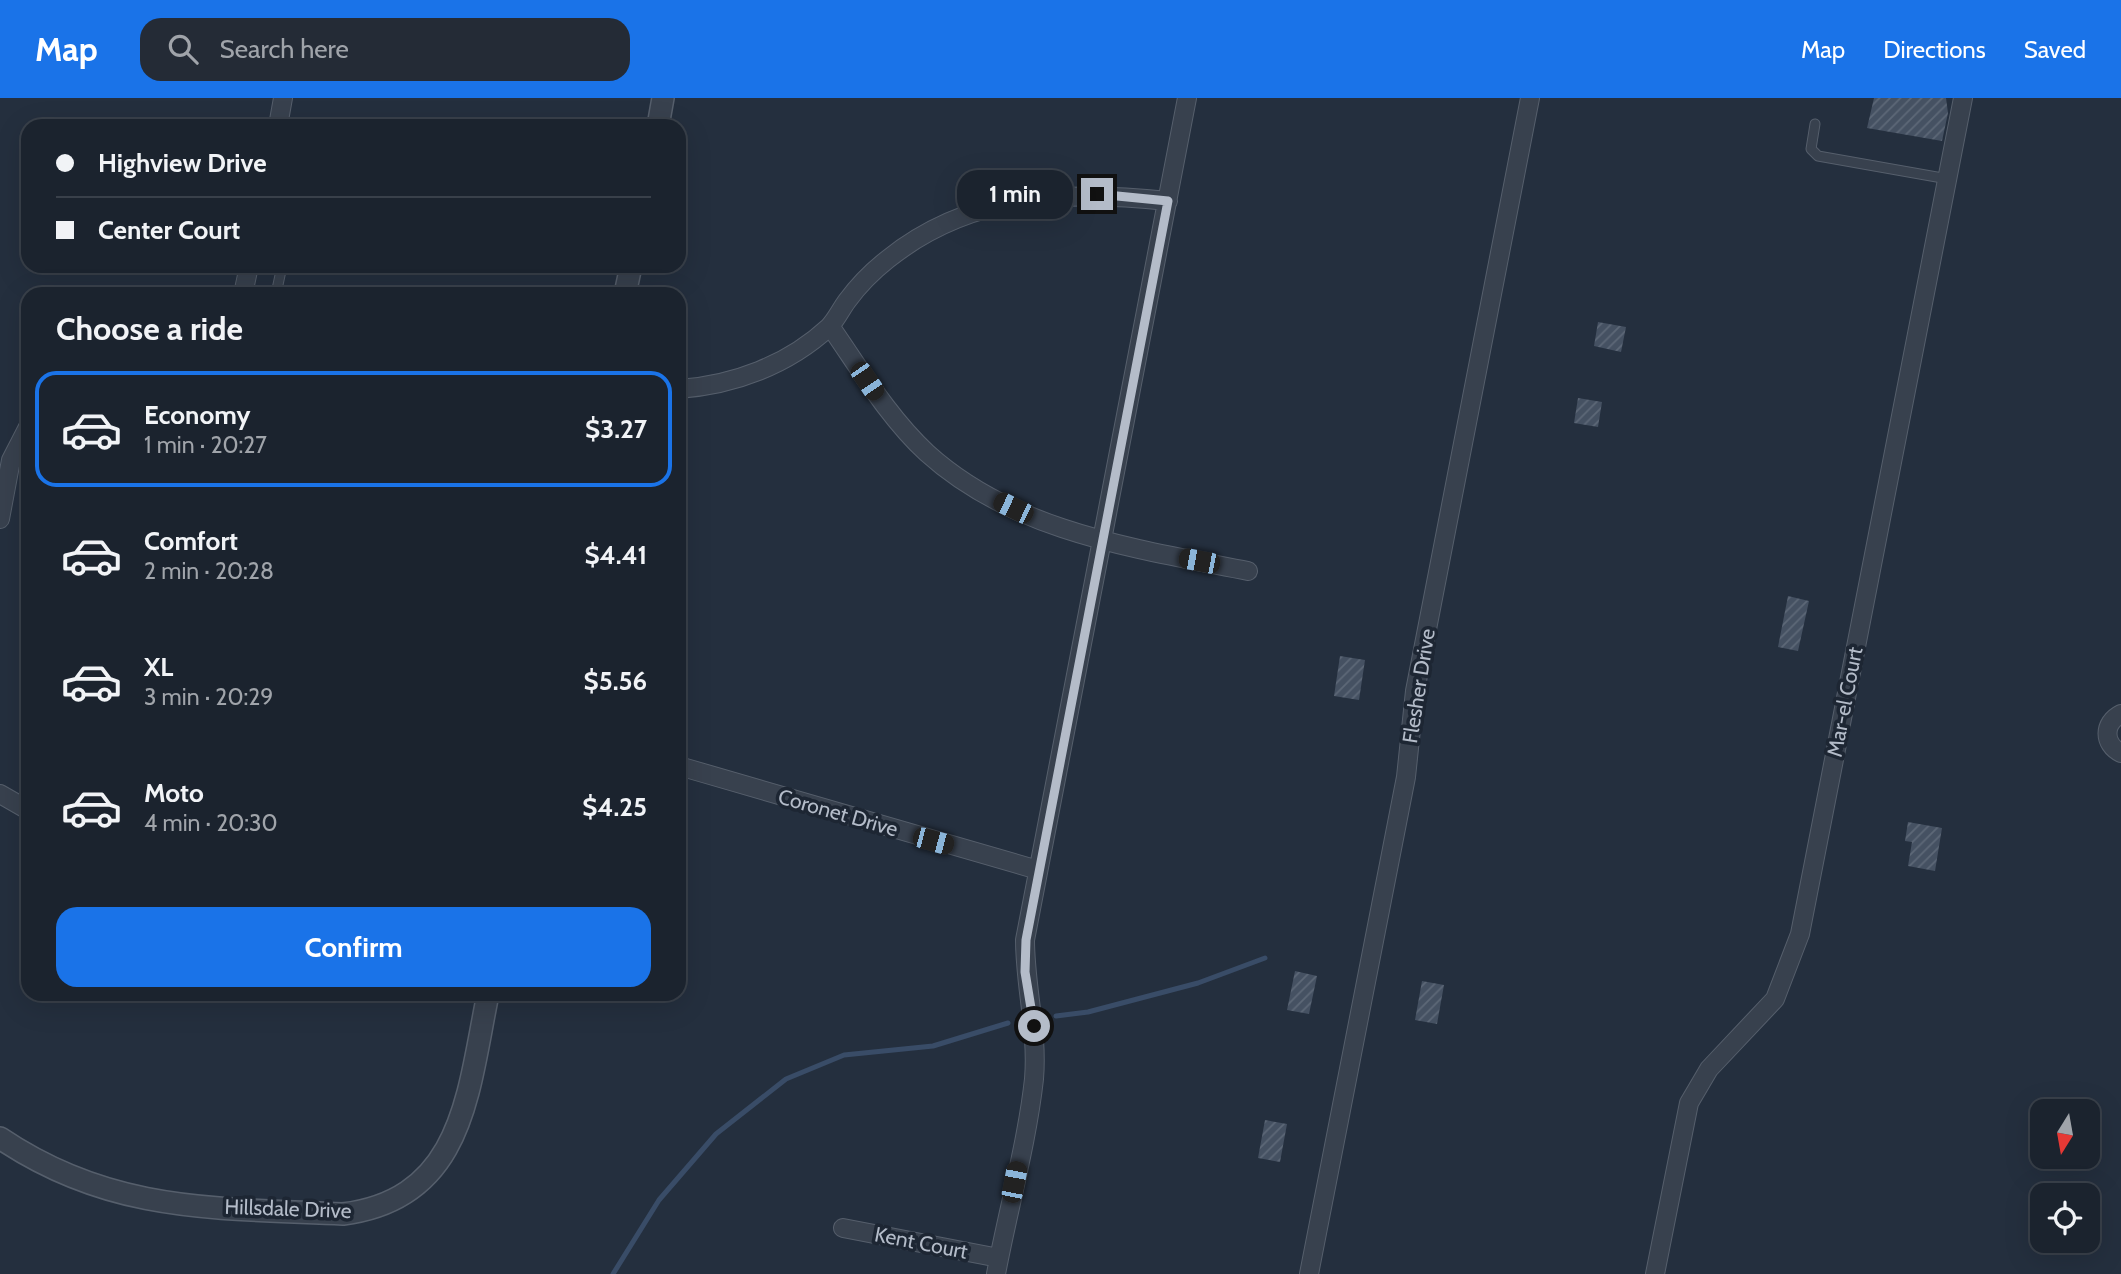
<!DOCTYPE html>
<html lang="en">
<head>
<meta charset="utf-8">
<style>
	:root { --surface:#1b232e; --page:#242b36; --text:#f1f3f6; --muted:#a0a4aa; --line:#39404a; --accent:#1a73e8 }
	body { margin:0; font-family:Cabin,sans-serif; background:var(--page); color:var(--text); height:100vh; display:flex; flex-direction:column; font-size:26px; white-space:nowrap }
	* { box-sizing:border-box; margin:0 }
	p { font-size:23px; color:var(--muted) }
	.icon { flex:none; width:38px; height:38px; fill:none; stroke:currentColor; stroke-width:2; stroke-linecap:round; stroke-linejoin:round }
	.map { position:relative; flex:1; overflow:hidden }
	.panel { position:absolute; left:21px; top:189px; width:665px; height:714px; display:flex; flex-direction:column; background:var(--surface); border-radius:21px; box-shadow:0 7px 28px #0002,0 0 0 2px var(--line) }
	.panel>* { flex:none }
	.hud { position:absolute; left:21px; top:21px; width:665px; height:154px; border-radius:21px; box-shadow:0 7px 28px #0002,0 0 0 2px var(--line); display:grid; align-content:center; height:154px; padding:0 35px; background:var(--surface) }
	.needle { width:46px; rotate:191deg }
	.fabs { position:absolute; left:2030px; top:1001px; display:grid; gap:14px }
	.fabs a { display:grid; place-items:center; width:70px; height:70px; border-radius:14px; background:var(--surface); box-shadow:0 7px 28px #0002,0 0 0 2px var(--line); font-size:35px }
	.end { position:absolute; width:32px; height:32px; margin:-16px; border:9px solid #b4bcc9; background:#111; box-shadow:0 0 0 4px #111 }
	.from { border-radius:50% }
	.bubble { position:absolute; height:49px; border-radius:21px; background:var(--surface); box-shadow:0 7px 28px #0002,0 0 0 2px var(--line); font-size:23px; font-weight:700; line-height:49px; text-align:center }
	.car { position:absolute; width:21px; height:42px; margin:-21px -10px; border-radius:9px; box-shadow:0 0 5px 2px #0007; background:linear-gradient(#222 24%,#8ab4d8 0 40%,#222 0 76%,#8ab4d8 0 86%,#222 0) }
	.hud b { display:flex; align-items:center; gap:24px; height:66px; font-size:26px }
	.hud b+b { border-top:2px solid var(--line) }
	.hud i { width:18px; height:18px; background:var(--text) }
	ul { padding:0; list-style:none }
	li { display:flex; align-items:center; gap:21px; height:116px; margin:0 14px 10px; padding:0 21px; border:4px solid transparent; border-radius:21px }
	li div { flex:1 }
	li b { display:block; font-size:26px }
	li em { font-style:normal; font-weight:700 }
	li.current { border-color:var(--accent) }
	li>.icon { width:63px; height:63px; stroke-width:1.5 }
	h2 { padding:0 35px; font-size:32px; line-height:84px }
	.button { display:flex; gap:14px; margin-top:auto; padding:14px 35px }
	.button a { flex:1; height:80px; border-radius:21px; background:var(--accent); color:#fff; font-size:28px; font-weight:700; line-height:80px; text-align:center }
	header { display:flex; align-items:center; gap:42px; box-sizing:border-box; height:98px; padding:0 35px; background:var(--accent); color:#fff }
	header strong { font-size:33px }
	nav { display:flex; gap:38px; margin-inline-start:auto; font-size:24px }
	.search { width:490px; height:63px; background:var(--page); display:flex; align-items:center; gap:18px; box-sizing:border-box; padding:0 24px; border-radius:21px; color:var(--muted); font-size:26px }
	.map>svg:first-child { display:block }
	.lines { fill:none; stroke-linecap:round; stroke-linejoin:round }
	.stream { stroke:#394c67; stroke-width:5 }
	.building { fill:url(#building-hatch) }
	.service-casing { stroke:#565f6c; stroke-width:11 }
	.minor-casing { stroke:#565f6c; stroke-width:20 }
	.tertiary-casing { stroke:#565f6c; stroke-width:24 }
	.service { stroke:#38414e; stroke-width:9 }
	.minor { stroke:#38414e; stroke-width:18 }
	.tertiary { stroke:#38414e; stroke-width:21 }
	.route { stroke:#b4bcc9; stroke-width:9 }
	.labels { text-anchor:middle; stroke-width:7; stroke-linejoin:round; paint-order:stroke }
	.street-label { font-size:21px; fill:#b4bcc9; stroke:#1d2633 }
</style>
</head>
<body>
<header>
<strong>Map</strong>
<div class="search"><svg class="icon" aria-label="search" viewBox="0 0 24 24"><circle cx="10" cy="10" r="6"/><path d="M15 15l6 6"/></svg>Search here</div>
<nav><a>Map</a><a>Directions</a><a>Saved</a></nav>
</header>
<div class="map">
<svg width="2121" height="1176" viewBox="0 0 2121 1176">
	<defs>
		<pattern id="building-hatch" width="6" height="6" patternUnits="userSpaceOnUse" patternTransform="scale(1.75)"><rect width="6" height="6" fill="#455162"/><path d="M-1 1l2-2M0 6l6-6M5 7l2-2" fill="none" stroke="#5d6877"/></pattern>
	</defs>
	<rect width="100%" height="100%" fill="#242f3e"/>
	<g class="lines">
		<path class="stream" d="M1056 918 1088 914 1198 885 1265 860
			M613 1176 659 1102 716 1036 786 981 844 957 933 948 1008 925"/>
	</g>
	<path class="building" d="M1874 0H1946L1948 15 1942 43 1867 30Z
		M1598 224 1626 229 1621 254 1594 248Z
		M1578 300 1602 304 1598 329 1574 325Z
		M1788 498 1809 503 1798 553 1778 549Z
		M1340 558 1365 562 1359 602 1334 598Z
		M1908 724 1942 730 1935 773 1908 768 1912 744 1905 743Z
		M1295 873 1317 878 1309 916 1287 912Z
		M1422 883 1444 887 1437 926 1415 922Z
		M1265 1022 1287 1026 1280 1064 1258 1060Z"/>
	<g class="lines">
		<defs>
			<path id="service" d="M1815 26 1811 51 1818 58 1948 81
				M267 168 281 171
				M276 196 282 168"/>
			<path id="minor" d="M278 28 283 0
				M243 196 249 168
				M830 228C860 271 888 319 927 355 1014 434 1137 451 1248 473
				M679 291C734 287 788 267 829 229 836 222 841 211 847 203 858 188 874 172 888 161 972 94 1067 93 1168 103
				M0 421 11 362 28 329
				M2121 616C2103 625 2103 646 2121 655
				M679 668 1038 772
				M0 696 28 712
				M843 1130 999 1160
				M996 1176C1008 1112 1027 1045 1034 981 1038 934 1025 888 1025 842L1187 0
				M1309 1176 1406 679 1415 593 1530 0
				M1655 1176 1689 1005 1709 971 1775 901 1800 836 1963 0"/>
			<path id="tertiary" d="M658 28 663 0
				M625 196 631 168
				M0 1040C111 1115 215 1110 343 1116 464 1101 468 993 488 896"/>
		</defs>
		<use href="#service" class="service-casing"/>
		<use href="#minor" class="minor-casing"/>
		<use href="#tertiary" class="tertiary-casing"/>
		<use href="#service" class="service"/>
		<use href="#minor" class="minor"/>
		<use href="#tertiary" class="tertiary"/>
	</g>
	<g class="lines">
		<path class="route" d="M1034 928 1025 874 1026 842 1168 103 1097 96"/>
	</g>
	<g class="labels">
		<g class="street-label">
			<text transform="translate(1419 588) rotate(-81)" y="7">Flesher Drive</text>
			<text transform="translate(1845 604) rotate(-79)" y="7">Mar-el Court</text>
			<text transform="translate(838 715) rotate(16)" y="7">Coronet Drive</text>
			<text transform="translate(288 1111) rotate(2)" y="7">Hillsdale Drive</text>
			<text transform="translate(921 1145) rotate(11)" y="7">Kent Court</text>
		</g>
	</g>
</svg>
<div class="fabs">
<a><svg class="needle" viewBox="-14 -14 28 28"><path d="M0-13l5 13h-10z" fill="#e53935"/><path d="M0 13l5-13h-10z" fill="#a0a4aa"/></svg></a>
<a><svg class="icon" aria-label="locate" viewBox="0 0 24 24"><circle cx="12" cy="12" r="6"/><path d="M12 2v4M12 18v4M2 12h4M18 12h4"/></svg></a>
</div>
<i class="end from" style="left:1034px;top:928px"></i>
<i class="end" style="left:1097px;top:96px"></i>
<div class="bubble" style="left:957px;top:72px;width:116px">1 min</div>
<i class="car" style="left:867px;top:283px;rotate:146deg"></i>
<i class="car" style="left:1013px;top:410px;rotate:296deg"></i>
<i class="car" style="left:1199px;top:463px;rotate:281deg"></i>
<i class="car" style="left:933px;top:743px;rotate:105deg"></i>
<i class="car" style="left:1014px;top:1084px;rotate:11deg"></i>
<div class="hud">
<b><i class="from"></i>Highview Drive</b>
<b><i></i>Center Court</b>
</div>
<section class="panel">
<h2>Choose a ride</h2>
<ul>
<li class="current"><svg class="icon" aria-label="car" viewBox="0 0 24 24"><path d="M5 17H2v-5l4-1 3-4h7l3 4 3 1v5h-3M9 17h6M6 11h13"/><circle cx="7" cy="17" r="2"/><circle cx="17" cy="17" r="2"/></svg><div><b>Economy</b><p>1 min · 20:27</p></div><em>$3.27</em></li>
<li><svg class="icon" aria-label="car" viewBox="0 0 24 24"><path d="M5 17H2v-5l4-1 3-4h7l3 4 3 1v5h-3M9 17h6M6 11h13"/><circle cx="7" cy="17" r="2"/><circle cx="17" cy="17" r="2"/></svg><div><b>Comfort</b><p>2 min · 20:28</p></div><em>$4.41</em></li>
<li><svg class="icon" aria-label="car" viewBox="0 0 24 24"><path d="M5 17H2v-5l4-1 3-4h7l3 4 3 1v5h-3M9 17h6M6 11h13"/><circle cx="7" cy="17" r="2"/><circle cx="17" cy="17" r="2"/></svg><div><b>XL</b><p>3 min · 20:29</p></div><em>$5.56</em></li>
<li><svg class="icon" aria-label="car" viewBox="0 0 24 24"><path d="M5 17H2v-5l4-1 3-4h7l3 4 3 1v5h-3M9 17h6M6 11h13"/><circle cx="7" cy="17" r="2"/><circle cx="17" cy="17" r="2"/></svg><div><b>Moto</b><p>4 min · 20:30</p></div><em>$4.25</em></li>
</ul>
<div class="button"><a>Confirm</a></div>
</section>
</div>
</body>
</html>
